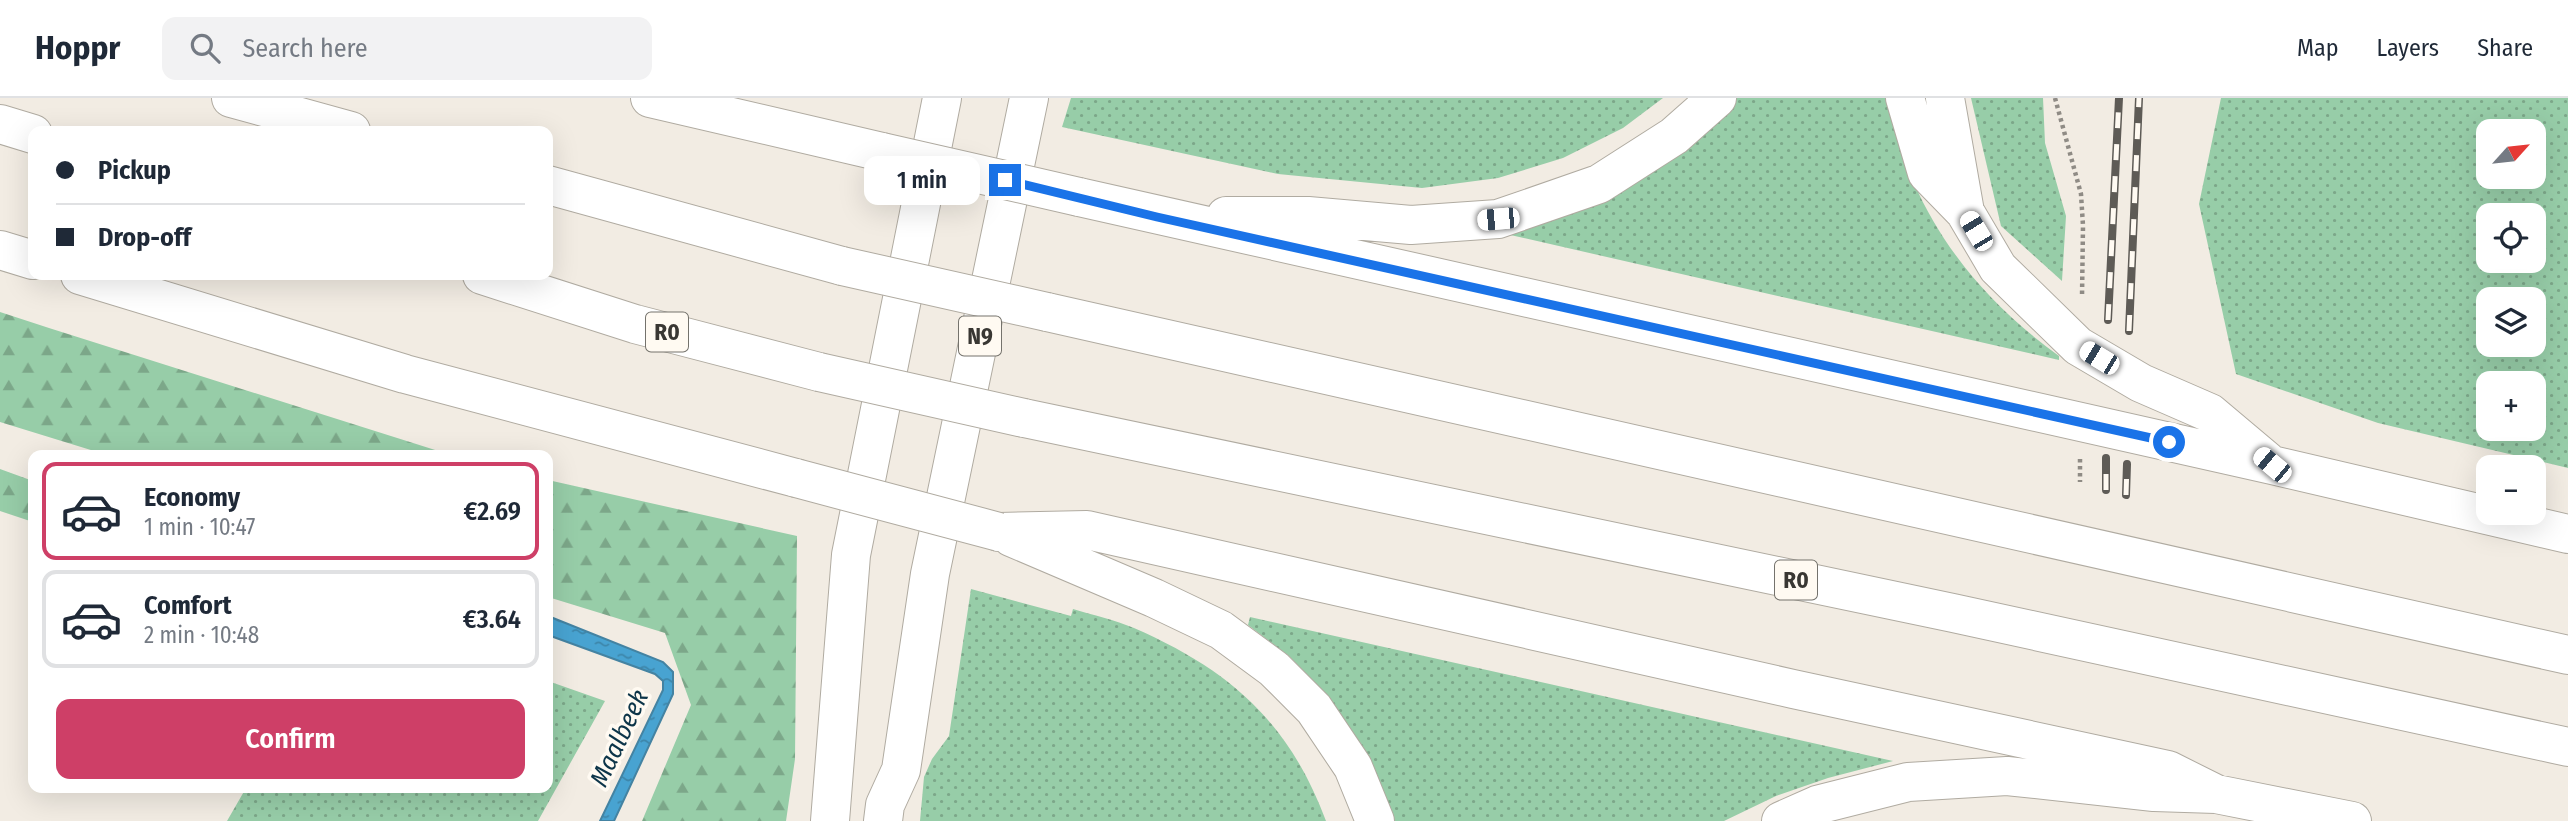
<!DOCTYPE html>
<html lang="en">
<head>
<meta charset="utf-8">
<style>
	:root { --surface:#fff; --page:#f2f2f3; --text:#1f2937; --muted:#747a83; --line:#e0e1e3; --accent:#ce3f67 }
	body { margin:0; font-family:"Fira Sans Condensed",sans-serif; background:var(--page); color:var(--text); height:100vh; display:flex; flex-direction:column; font-size:26px; white-space:nowrap }
	* { box-sizing:border-box; margin:0 }
	p { font-size:23px; color:var(--muted) }
	.icon { flex:none; width:38px; height:38px; fill:none; stroke:currentColor; stroke-width:2; stroke-linecap:round; stroke-linejoin:round }
	.map { position:relative; flex:1; overflow:hidden }
	.panel { position:absolute; left:28px; top:352px; width:525px; height:343px; display:flex; flex-direction:column; background:var(--surface); border-radius:14px; box-shadow:0 7px 28px #0002 }
	.panel>* { flex:none }
	.top-card { position:absolute; left:28px; top:28px; width:525px; height:154px; border-radius:14px; box-shadow:0 7px 28px #0002; display:grid; align-content:center; height:154px; padding:0 28px; background:var(--surface) }
	.needle { width:46px; rotate:63deg }
	.tools { position:absolute; left:2476px; top:21px; display:grid; gap:14px }
	.tools a { display:grid; place-items:center; width:70px; height:70px; border-radius:14px; background:var(--surface); box-shadow:0 7px 28px #0002; font-size:35px }
	.end { position:absolute; width:32px; height:32px; margin:-16px; border:9px solid #1a73e8; background:#fff; box-shadow:0 0 0 4px #fff }
	.from { border-radius:50% }
	.bubble { position:absolute; height:49px; border-radius:14px; background:var(--surface); box-shadow:0 7px 28px #0002; font-size:23px; font-weight:600; line-height:49px; text-align:center }
	.car { position:absolute; width:21px; height:42px; margin:-21px -10px; border-radius:9px; box-shadow:0 0 5px 2px #0007; background:linear-gradient(#fff 24%,#345 0 40%,#fff 0 76%,#345 0 86%,#fff 0) }
	.top-card b { display:flex; align-items:center; gap:24px; height:66px; font-size:26px }
	.top-card b+b { border-top:2px solid var(--line) }
	.top-card i { width:18px; height:18px; background:var(--text) }
	ul { padding:12px 0 0; list-style:none }
	li { display:flex; align-items:center; gap:21px; height:98px; margin:0 14px 10px; padding:0 14px; border:4px solid var(--line); border-radius:14px }
	li div { flex:1 }
	li b { display:block; font-size:26px }
	li em { font-style:normal; font-weight:600 }
	li.on { border-color:var(--accent) }
	li>.icon { width:63px; height:63px; stroke-width:1.5 }
	.action { display:flex; gap:14px; margin-top:auto; padding:14px 28px }
	.action a { flex:1; height:80px; border-radius:14px; background:var(--accent); color:#fff; font-size:28px; font-weight:600; line-height:80px; text-align:center }
	header { display:flex; align-items:center; gap:42px; box-sizing:border-box; height:98px; padding:0 35px; background:var(--surface); border-bottom:2px solid var(--line) }
	header strong { font-size:33px }
	nav { display:flex; gap:38px; margin-inline-start:auto; font-size:24px }
	.search { width:490px; height:63px; background:var(--page); display:flex; align-items:center; gap:18px; box-sizing:border-box; padding:0 24px; border-radius:14px; color:var(--muted); font-size:26px }
	.map>svg:first-child { display:block }
	.grass { fill:url(#grass-dots); fill-rule:evenodd }
	.forest { fill:url(#forest-firs) }
	.water { fill:url(#water-ripples); stroke:#4483a2; stroke-width:2 }
	.lines { fill:none; stroke-linecap:round; stroke-linejoin:round }
	.highway-casing { stroke:#b0aba1; stroke-width:40 }
	.path { stroke:#8f8b85; stroke-width:4.5; stroke-dasharray:3.5 3.5; stroke-linecap:butt }
	.highway { stroke:#fff; stroke-width:38 }
	.rail-casing { stroke:#5e5b56; stroke-width:8 }
	.rail { stroke:#fffaf2; stroke-width:5; stroke-dasharray:16; stroke-linecap:butt }
	.highway-bridge-casing { stroke:#b0aba1; stroke-width:40; stroke-linecap:butt }
	.highway-bridge { stroke:#fff; stroke-width:38 }
	.route { stroke:#1a73e8; stroke-width:9 }
	.labels { text-anchor:middle; stroke-width:7; stroke-linejoin:round; paint-order:stroke }
	.shield { fill:#fffaf2; stroke:#74726c; stroke-width:2 }
	.shield-label { font-size:23px; font-weight:bold; fill:#393733 }
	.water-label { font-size:26px; font-style:italic; fill:#0d3549; stroke:#fffaf2 }
</style>
</head>
<body>
<header>
<strong>Hoppr</strong>
<div class="search"><svg class="icon" aria-label="search" viewBox="0 0 24 24"><circle cx="10" cy="10" r="6"/><path d="M15 15l6 6"/></svg>Search here</div>
<nav><a>Map</a><a>Layers</a><a>Share</a></nav>
</header>
<div class="map">
<svg width="2568" height="723" viewBox="0 0 2568 723">
	<defs>
		<pattern id="grass-dots" width="8" height="8" patternUnits="userSpaceOnUse" patternTransform="scale(1.75)"><rect width="8" height="8" fill="#97cda8"/><path d="M2 2h.1M6 6h.1" fill="none" stroke="#7ca789" stroke-width="1.8" stroke-linecap="round"/></pattern>
		<pattern id="forest-firs" width="22" height="20" patternUnits="userSpaceOnUse" patternTransform="scale(1.75)"><rect width="22" height="20" fill="#97cda8"/><path d="M5 1l3.5 6h-7zM16 11l3.5 6h-7z" fill="#7ca789"/></pattern>
		<pattern id="water-ripples" width="26" height="14" patternUnits="userSpaceOnUse" patternTransform="scale(1.75)"><rect width="26" height="14" fill="#48a3d1"/><path d="M2 4q2-2 4 0t4 0M15 11q2-2 4 0t4 0" fill="none" stroke="#3d86aa"/></pattern>
	</defs>
	<rect width="100%" height="100%" fill="#f2ece3"/>
	<path class="grass" d="M1071 0H1663L1623 30 1563 60 1498 80 1422 90 1278 76 1062 29Z
		M1732 0H1886C1911 111 1968 192 2059 258V262L1506 136Z
		M1971 0H2043L2045 45 2066 118 2062 183 2001 128Z
		M2221 0H2568V370L2378 325 2236 276 2199 106ZM2534 33V79H2488V33ZM2534 117V163H2488V117ZM2534 201V247H2488V201ZM2534 285V331H2488V285Z
		M971 491 1071 518 1073 511C1093 517 1115 522 1134 530 1230 572 1289 624 1326 723H920L924 679 932 661 949 638Z
		M1250 519 1893 663 1828 680 1776 698 1724 723H1393L1320 590 1289 558 1248 527Z
		M548 583 605 603 538 723H227L246 690H548Z"/>
	<path class="forest" d="M0 214 49 230 451 357H107L0 324Z
		M0 371 33 383V424L0 413Z
		M548 382 797 438 795 661 786 723H642L691 607 665 535 548 499Z"/>
	<path class="water" d="M548 518 663 564 673 574V596L614 723H600L663 592V583L655 576 548 537Z"/>
	<g class="lines">
		<defs>
			<path id="highway" d="M231 0 351 33
				M650 0 882 54
				M1905 0 1927 75 1965 114 1998 170 2078 248 2141 285 2210 315 2267 363
				M1945 0 1965 114
				M0 26 33 36
				M548 87 842 168
				M1079 99 2272 367 2568 436
				M1226 118H1308L1411 127 1498 121 1599 86 1674 38 1717 0
				M0 152 33 162
				M80 177 405 276 796 380
				M482 177 635 226 819 274
				M1047 214 2568 557
				M1024 320 1953 515 2568 649
				M999 434 1087 432 1793 591 2168 672 2216 696
				M1011 439 1154 500 1221 532 1274 571 1314 611 1353 669 1375 723
				M830 723 851 457 942 0
				M883 723 885 707 901 672 930 476 1029 0
				M1781 723 1817 707 1908 684 2007 678 2154 694 2216 696 2352 723"/>
		</defs>
		<use href="#highway" class="highway-casing"/>
		<path class="path" d="M2055 0 2081 96 2083 128 2082 199
			M2080 361V384"/>
		<use href="#highway" class="highway"/>
		<defs>
			<path id="rail" d="M2108 222 2119 0
				M2129 233 2139 0
				M2106 392V360
				M2126 397 2127 366"/>
		</defs>
		<use href="#rail" class="rail-casing"/>
		<use href="#rail" class="rail"/>
		<defs>
			<path id="highway-bridge" d="M882 54 1079 99
				M842 168 1047 214
				M819 274 1024 320
				M796 380 999 434"/>
		</defs>
		<use href="#highway-bridge" class="highway-bridge-casing"/>
		<use href="#highway-bridge" class="highway-bridge"/>
	</g>
	<g class="lines">
		<path class="route" d="M1005 82 1157 119 2169 344"/>
	</g>
	<g class="labels">
		<g class="shield">
			<rect x="646" y="214.5" width="42" height="39" rx="5"/>
			<rect x="959" y="218.5" width="42" height="39" rx="5"/>
			<rect x="1775" y="462.5" width="42" height="39" rx="5"/>
		</g>
		<g class="shield-label">
			<text x="667" y="242">R0</text>
			<text x="980" y="246">N9</text>
			<text x="1796" y="490">R0</text>
		</g>
		<g class="water-label">
			<text transform="translate(619 640) rotate(-65)" y="9">Maalbeek</text>
		</g>
	</g>
</svg>
<div class="tools">
<a><svg class="needle" viewBox="-14 -14 28 28"><path d="M0-13l5 13h-10z" fill="#e53935"/><path d="M0 13l5-13h-10z" fill="#747a83"/></svg></a>
<a><svg class="icon" aria-label="locate" viewBox="0 0 24 24"><circle cx="12" cy="12" r="6"/><path d="M12 2v4M12 18v4M2 12h4M18 12h4"/></svg></a>
<a><svg class="icon" aria-label="layers" viewBox="0 0 24 24"><path d="M12 4l9 5-9 5-9-5zM3 14l9 5 9-5"/></svg></a>
<a>+</a>
<a>−</a>
</div>
<i class="end from" style="left:2169px;top:344px"></i>
<i class="end" style="left:1005px;top:82px"></i>
<div class="bubble" style="left:864px;top:58px;width:116px">1 min</div>
<i class="car" style="left:1498px;top:121px;rotate:265deg"></i>
<i class="car" style="left:1976px;top:133px;rotate:329deg"></i>
<i class="car" style="left:2099px;top:260px;rotate:301deg"></i>
<i class="car" style="left:2272px;top:367px;rotate:310deg"></i>
<div class="top-card">
<b><i class="from"></i>Pickup</b>
<b><i></i>Drop-off</b>
</div>
<section class="panel">
<ul>
<li class="on"><svg class="icon" aria-label="car" viewBox="0 0 24 24"><path d="M5 17H2v-5l4-1 3-4h7l3 4 3 1v5h-3M9 17h6M6 11h13"/><circle cx="7" cy="17" r="2"/><circle cx="17" cy="17" r="2"/></svg><div><b>Economy</b><p>1 min · 10:47</p></div><em>€2.69</em></li>
<li><svg class="icon" aria-label="car" viewBox="0 0 24 24"><path d="M5 17H2v-5l4-1 3-4h7l3 4 3 1v5h-3M9 17h6M6 11h13"/><circle cx="7" cy="17" r="2"/><circle cx="17" cy="17" r="2"/></svg><div><b>Comfort</b><p>2 min · 10:48</p></div><em>€3.64</em></li>
</ul>
<div class="action"><a>Confirm</a></div>
</section>
</div>
</body>
</html>
